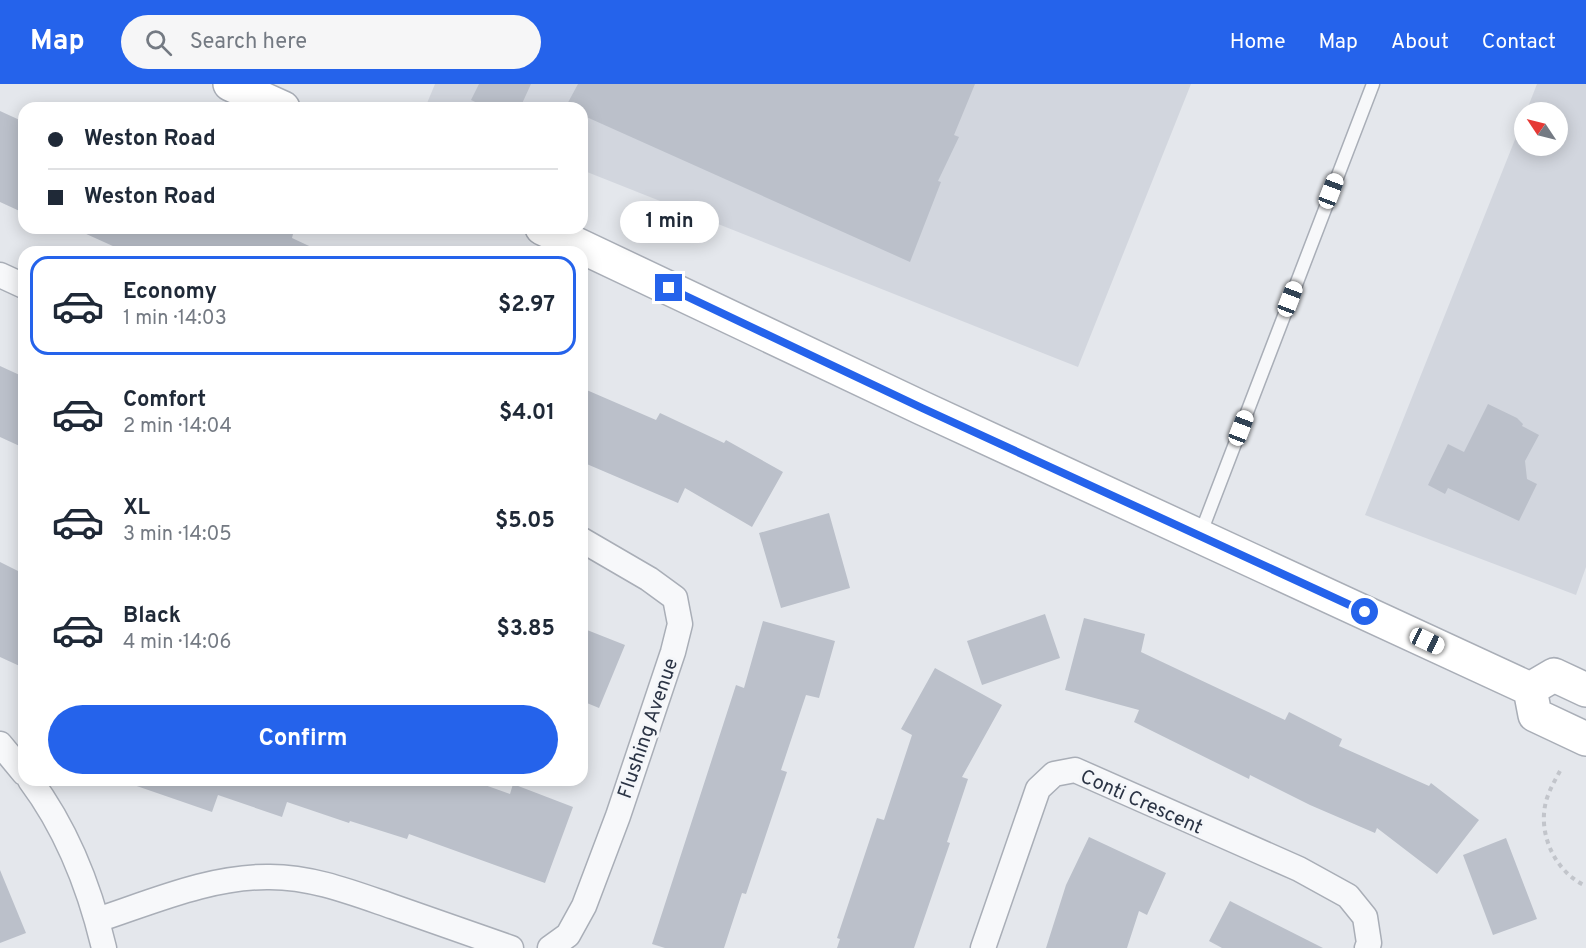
<!DOCTYPE html>
<html lang="en">
<head>
<meta charset="utf-8">
<style>
	:root { --surface:#fff; --page:#f6f6f7; --text:#1f2937; --muted:#747a83; --line:#e0e1e3; --accent:#2563eb }
	body { margin:0; font-family:Overpass,sans-serif; background:var(--page); color:var(--text); height:100vh; display:flex; flex-direction:column; font-size:22px; white-space:nowrap }
	* { box-sizing:border-box; margin:0 }
	p { font-size:20px; color:var(--muted) }
	.icon { flex:none; width:33px; height:33px; fill:none; stroke:currentColor; stroke-width:2; stroke-linecap:round; stroke-linejoin:round }
	.map { position:relative; flex:1; overflow:hidden }
	.side { position:absolute; left:18px; top:162px; width:570px; height:540px; display:flex; flex-direction:column; background:var(--surface); border-radius:18px; box-shadow:0 3px 15px #0003 }
	.side>* { flex:none }
	.top-card { position:absolute; left:18px; top:18px; width:570px; height:132px; border-radius:18px; box-shadow:0 3px 15px #0003; display:grid; align-content:center; height:132px; padding:0 30px; background:var(--surface) }
	.needle { width:39px; rotate:305deg }
	.fabs { position:absolute; left:1514px; top:18px; display:grid; gap:12px }
	.fabs a { display:grid; place-items:center; width:54px; height:54px; border-radius:50%; background:var(--surface); box-shadow:0 3px 15px #0003; font-size:30px }
	.end { position:absolute; width:27px; height:27px; margin:-14px; border:8px solid #2563eb; background:#fff; box-shadow:0 0 0 3px #fff }
	.from { border-radius:50% }
	.bubble { position:absolute; height:42px; border-radius:21px; background:var(--surface); box-shadow:0 3px 15px #0003; font-size:20px; font-weight:700; line-height:42px; text-align:center }
	.car { position:absolute; width:18px; height:36px; margin:-18px -9px; border-radius:8px; box-shadow:0 0 4px 2px #0007; background:linear-gradient(#fff 24%,#345 0 40%,#fff 0 76%,#345 0 86%,#fff 0) }
	.top-card b { display:flex; align-items:center; gap:21px; height:57px; font-size:22px }
	.top-card b+b { border-top:2px solid var(--line) }
	.top-card i { width:15px; height:15px; background:var(--text) }
	ul { padding:10px 0 0; list-style:none }
	li { display:flex; align-items:center; gap:18px; height:99px; margin:0 12px 9px; padding:0 18px; border:3px solid transparent; border-radius:18px }
	li div { flex:1 }
	li b { display:block; font-size:22px }
	li em { font-style:normal; font-weight:700 }
	li.selected { border-color:var(--accent) }
	li>.icon { width:54px; height:54px; stroke-width:1.5 }
	.button { display:flex; gap:12px; margin-top:auto; padding:12px 30px }
	.button a { flex:1; height:69px; border-radius:36px; background:var(--accent); color:#fff; font-size:24px; font-weight:700; line-height:69px; text-align:center }
	header { display:flex; align-items:center; gap:36px; box-sizing:border-box; height:84px; padding:0 30px; background:var(--accent); color:#fff }
	header strong { font-size:28px }
	nav { display:flex; gap:33px; margin-inline-start:auto; font-size:21px }
	.search { width:420px; height:54px; background:var(--page); display:flex; align-items:center; gap:15px; box-sizing:border-box; padding:0 21px; border-radius:33px; color:var(--muted); font-size:22px }
	.map>svg:first-child { display:block }
	.built { fill:#d2d6de }
	.building { fill:#bbc0ca }
	.lines { fill:none; stroke-linecap:round; stroke-linejoin:round }
	.service-casing { stroke:#a9aeb7; stroke-width:15 }
	.minor-casing { stroke:#a9aeb7; stroke-width:27 }
	.secondary-casing { stroke:#a9aeb7; stroke-width:36 }
	.path { stroke:#c2c5cb; stroke-width:4; stroke-dasharray:4.5 4.5; stroke-linecap:butt }
	.service { stroke:#f7f8fa; stroke-width:12 }
	.minor { stroke:#f7f8fa; stroke-width:24 }
	.secondary { stroke:#fff; stroke-width:33 }
	.route { stroke:#2563eb; stroke-width:8 }
	.labels { text-anchor:middle; stroke-width:6; stroke-linejoin:round; paint-order:stroke }
	.street-label { font-size:20px; fill:#2b3445; stroke:#f4f6f9 }
</style>
</head>
<body>
<header>
<strong>Map</strong>
<div class="search"><svg class="icon" aria-label="search" viewBox="0 0 24 24"><circle cx="10" cy="10" r="6"/><path d="M15 15l6 6"/></svg>Search here</div>
<nav><a>Home</a><a>Map</a><a>About</a><a>Contact</a></nav>
</header>
<div class="map">
<svg width="1586" height="864" viewBox="0 0 1586 864">
	<rect width="100%" height="100%" fill="#e4e7ec"/>
	<path class="built" d="M435 0H1191L1078 283 582 86V24H425Z
		M1537 0H1586V483L1576 511 1365 431 1524 33V62H1557V28H1526Z"/>
	<path class="building" d="M479 0H531L520 24H488L471 16Z
		M578 0H975L954 51 959 53 938 97 941 98 910 178 582 31V24H565Z
		M0 27 24 38V129L0 118Z
		M73 144H281L293 150 292 154 322 168H126Z
		M0 282 24 293V364L0 353Z
		M582 304 656 336 660 329 724 359 726 356 783 388 752 443 685 404 678 419 582 378Z
		M1488 320 1517 334 1523 340 1522 342 1539 351 1525 377 1527 395 1537 400 1519 437 1448 404 1445 410 1428 401 1448 360 1464 368Z
		M829 429 850 504 781 524 759 449Z
		M0 478 24 490V584L0 573Z
		M1045 530 1060 574 982 601 967 557Z
		M1084 534 1145 550 1141 568 1285 636 1289 628 1342 655 1339 662 1429 702 1431 699 1479 736 1437 790 1377 744 1375 749 1310 721 1250 691 1249 695 1134 638 1139 626 1065 606Z
		M763 537 835 557 819 614 806 611 781 686 787 688 746 810 742 809 724 864H665L652 860 736 601 744 604Z
		M582 544 625 561 599 624 582 617Z
		M935 584 1002 621 962 693 968 695 947 758 950 759 914 864H837L840 855 837 854 877 734 884 736 912 651 901 645Z
		M129 696H471L510 710 513 700 573 723 545 799 409 750 407 755 350 737 349 739 287 718 282 733 218 711 212 728 128 699Z
		M1089 753 1166 789 1147 831 1139 827 1127 864H1046L1066 801Z
		M1506 754 1537 835 1493 851 1463 771Z
		M0 786 26 849 0 859Z
		M1230 817 1323 864H1222L1209 857Z"/>
	<g class="lines">
		<defs>
			<path id="service" d="M1200 451 1373 0"/>
			<path id="minor" d="M0 191 24 202
				M0 660 24 689
				M30 696C66 744 90 805 104 864
				M97 836C152 818 211 792 270 793 313 793 353 809 394 823 433 837 472 850 511 864
				M550 864 568 851 584 822 618 732 673 568 680 540 675 514 649 495 582 456
				M983 864 1038 705 1054 690 1075 686 1299 785 1348 812 1365 833 1369 859 1367 864"/>
			<path id="secondary" d="M230 0 283 24
				M542 144 922 324 1530 605
				M1530 605 1535 631 1586 655
				M1530 605 1554 591 1586 606"/>
		</defs>
		<use href="#service" class="service-casing"/>
		<use href="#minor" class="minor-casing"/>
		<use href="#secondary" class="secondary-casing"/>
		<path class="path" d="M1560 687C1554 698 1547 710 1545 722 1539 754 1557 789 1586 802"/>
		<use href="#service" class="service"/>
		<use href="#minor" class="minor"/>
		<use href="#secondary" class="secondary"/>
	</g>
	<g class="lines">
		<path class="route" d="M669 204 922 324 1365 528"/>
	</g>
	<g class="labels">
		<g class="street-label">
			<text transform="translate(647 644) rotate(-71)" y="7">Flushing Avenue</text>
			<text transform="translate(1142 717) rotate(24)" y="7">Conti Crescent</text>
		</g>
	</g>
</svg>
<div class="fabs">
<a><svg class="needle" viewBox="-14 -14 28 28"><path d="M0-13l5 13h-10z" fill="#e53935"/><path d="M0 13l5-13h-10z" fill="#747a83"/></svg></a>
</div>
<i class="end from" style="left:1365px;top:528px"></i>
<i class="end" style="left:669px;top:204px"></i>
<div class="bubble" style="left:620px;top:117px;width:99px">1 min</div>
<i class="car" style="left:1331px;top:107px;rotate:21deg"></i>
<i class="car" style="left:1290px;top:215px;rotate:21deg"></i>
<i class="car" style="left:1241px;top:344px;rotate:21deg"></i>
<i class="car" style="left:1427px;top:557px;rotate:115deg"></i>
<div class="top-card">
<b><i class="from"></i>Weston Road</b>
<b><i></i>Weston Road</b>
</div>
<section class="side">
<ul>
<li class="selected"><svg class="icon" aria-label="car" viewBox="0 0 24 24"><path d="M5 17H2v-5l4-1 3-4h7l3 4 3 1v5h-3M9 17h6M6 11h13"/><circle cx="7" cy="17" r="2"/><circle cx="17" cy="17" r="2"/></svg><div><b>Economy</b><p>1 min · 14:03</p></div><em>$2.97</em></li>
<li><svg class="icon" aria-label="car" viewBox="0 0 24 24"><path d="M5 17H2v-5l4-1 3-4h7l3 4 3 1v5h-3M9 17h6M6 11h13"/><circle cx="7" cy="17" r="2"/><circle cx="17" cy="17" r="2"/></svg><div><b>Comfort</b><p>2 min · 14:04</p></div><em>$4.01</em></li>
<li><svg class="icon" aria-label="car" viewBox="0 0 24 24"><path d="M5 17H2v-5l4-1 3-4h7l3 4 3 1v5h-3M9 17h6M6 11h13"/><circle cx="7" cy="17" r="2"/><circle cx="17" cy="17" r="2"/></svg><div><b>XL</b><p>3 min · 14:05</p></div><em>$5.05</em></li>
<li><svg class="icon" aria-label="car" viewBox="0 0 24 24"><path d="M5 17H2v-5l4-1 3-4h7l3 4 3 1v5h-3M9 17h6M6 11h13"/><circle cx="7" cy="17" r="2"/><circle cx="17" cy="17" r="2"/></svg><div><b>Black</b><p>4 min · 14:06</p></div><em>$3.85</em></li>
</ul>
<div class="button"><a>Confirm</a></div>
</section>
</div>
</body>
</html>
